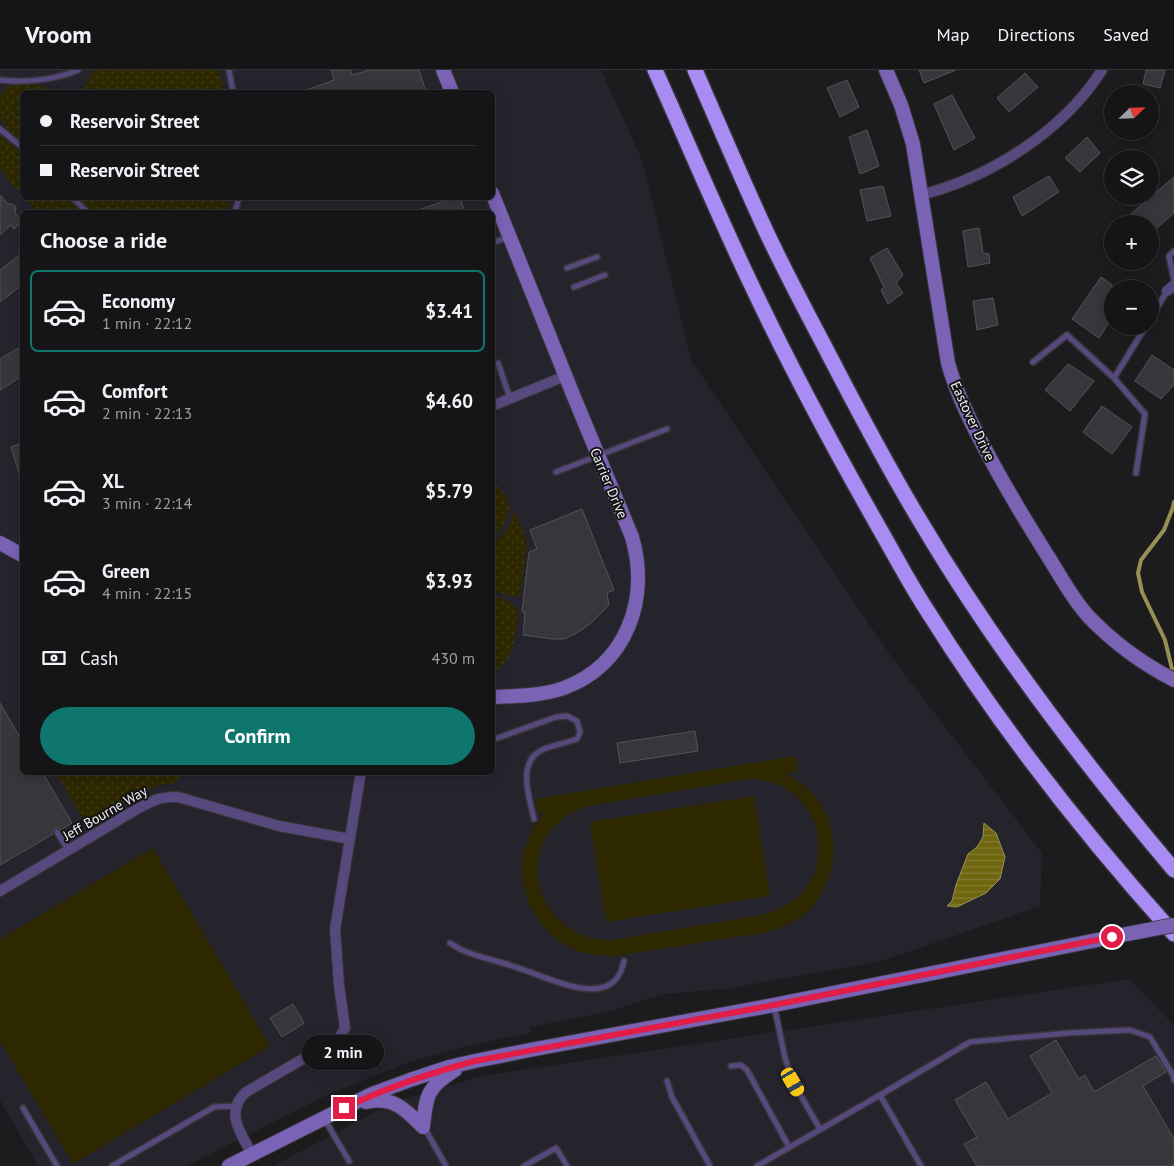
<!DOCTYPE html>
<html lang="en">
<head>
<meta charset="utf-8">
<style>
	:root { --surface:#151517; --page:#222224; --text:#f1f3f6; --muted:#9d9fa1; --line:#343436; --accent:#0f766e }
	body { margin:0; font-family:"PT Sans",sans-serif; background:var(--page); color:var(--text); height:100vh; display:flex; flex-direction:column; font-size:19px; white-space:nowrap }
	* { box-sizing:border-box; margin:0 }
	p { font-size:16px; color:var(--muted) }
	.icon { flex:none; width:28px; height:28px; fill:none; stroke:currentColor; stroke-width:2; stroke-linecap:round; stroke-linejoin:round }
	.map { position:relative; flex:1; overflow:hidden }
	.details { position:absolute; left:20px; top:140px; width:475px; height:565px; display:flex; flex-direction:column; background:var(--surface); border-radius:8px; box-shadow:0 2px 12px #0003,0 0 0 1px var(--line) }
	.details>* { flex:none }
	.top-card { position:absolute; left:20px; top:20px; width:475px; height:110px; border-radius:8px; box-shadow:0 2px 12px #0003,0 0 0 1px var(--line); display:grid; align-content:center; height:110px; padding:0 20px; background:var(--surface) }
	.needle { width:32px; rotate:67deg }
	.fabs { position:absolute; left:1104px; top:15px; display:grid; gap:10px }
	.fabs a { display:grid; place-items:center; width:55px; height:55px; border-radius:50%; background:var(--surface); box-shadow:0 2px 12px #0003,0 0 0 1px var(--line); font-size:25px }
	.end { position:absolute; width:22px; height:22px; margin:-11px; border:6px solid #e11d48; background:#fff; box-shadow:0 0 0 2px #fff }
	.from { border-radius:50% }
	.bubble { position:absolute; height:35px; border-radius:18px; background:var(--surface); box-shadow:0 2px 12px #0003,0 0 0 1px var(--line); font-size:16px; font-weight:700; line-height:35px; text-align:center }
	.car { position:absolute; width:15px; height:30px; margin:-15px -8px; border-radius:6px; box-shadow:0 0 4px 1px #0007; background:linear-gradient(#f5c518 24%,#345 0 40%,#f5c518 0 76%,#345 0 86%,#f5c518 0) }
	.top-card b { display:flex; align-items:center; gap:18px; height:48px; font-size:19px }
	.top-card b+b { border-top:1px solid var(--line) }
	.top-card i { width:12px; height:12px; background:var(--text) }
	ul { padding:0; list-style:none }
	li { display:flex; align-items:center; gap:15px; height:82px; margin:0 10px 8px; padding:0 10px; border:2px solid transparent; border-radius:8px }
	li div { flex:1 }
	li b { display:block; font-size:19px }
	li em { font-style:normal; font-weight:700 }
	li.selected { border-color:var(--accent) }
	li>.icon { width:45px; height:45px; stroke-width:1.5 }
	h2 { padding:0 20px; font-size:22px; line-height:60px }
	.pay { display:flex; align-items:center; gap:12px; height:55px; padding:0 20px; font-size:19px }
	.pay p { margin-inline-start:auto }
	.primary-button { display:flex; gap:10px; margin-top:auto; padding:10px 20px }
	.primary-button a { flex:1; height:58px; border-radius:30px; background:var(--accent); color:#fff; font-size:20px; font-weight:700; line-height:58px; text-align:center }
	header { display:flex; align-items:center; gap:30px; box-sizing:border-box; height:70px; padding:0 25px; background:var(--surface); border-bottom:1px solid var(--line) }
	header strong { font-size:24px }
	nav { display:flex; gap:28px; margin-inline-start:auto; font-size:18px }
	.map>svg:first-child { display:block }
	.built { fill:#25232c; fill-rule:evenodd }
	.grass { fill:url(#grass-dots) }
	.pitch { fill:#2d2800; fill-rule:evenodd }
	.water { fill:url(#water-rules); stroke:#969054 }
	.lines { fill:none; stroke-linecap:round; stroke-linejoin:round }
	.stream { stroke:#969054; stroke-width:4 }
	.building { fill:#37363a; stroke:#545356 }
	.lane-casing { stroke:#363639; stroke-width:8 }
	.street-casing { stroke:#363639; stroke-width:12 }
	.secondary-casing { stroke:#363639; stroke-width:16 }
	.highway-casing { stroke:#363639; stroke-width:18 }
	.lane { stroke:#57497d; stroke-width:5 }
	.street { stroke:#57497d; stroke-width:10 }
	.secondary { stroke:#7a62b4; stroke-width:14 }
	.highway { stroke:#a98cf3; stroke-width:15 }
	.secondary-bridge-casing { stroke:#363639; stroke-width:16; stroke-linecap:butt }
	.secondary-bridge { stroke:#7a62b4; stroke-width:14 }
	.route { stroke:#e11d48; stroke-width:6 }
	.labels { text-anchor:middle; stroke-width:4; stroke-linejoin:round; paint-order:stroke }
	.street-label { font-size:14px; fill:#f2f2f4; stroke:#131315 }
</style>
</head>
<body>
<header>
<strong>Vroom</strong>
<nav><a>Map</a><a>Directions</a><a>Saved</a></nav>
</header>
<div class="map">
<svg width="1174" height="1096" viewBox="0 0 1174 1096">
	<defs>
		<pattern id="grass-dots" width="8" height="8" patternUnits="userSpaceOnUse" patternTransform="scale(1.25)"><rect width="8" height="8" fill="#2d2800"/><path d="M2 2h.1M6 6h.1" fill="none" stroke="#423d19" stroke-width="1.8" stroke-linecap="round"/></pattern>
		<pattern id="water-rules" width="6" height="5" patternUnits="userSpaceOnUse" patternTransform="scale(1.25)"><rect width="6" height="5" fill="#6f6610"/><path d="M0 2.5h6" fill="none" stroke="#847c33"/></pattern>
	</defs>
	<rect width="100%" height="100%" fill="#1c1c1f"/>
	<path class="built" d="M0 0H601L642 90 691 290 797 448 893 589 1042 783 1040 836 882 891 725 919 664 924 611 941 530 957 531 963 471 975 412 991 331 1023 187 1096H38L0 1030ZM22 22H492V128H22ZM22 142H492V702H22Z
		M1129 909 1174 955V1096H273L394 1032 482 1006Z"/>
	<path class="grass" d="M94 0H219L224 22H81Z
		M35 14 58 21 71 22H22V71C10 60 0 57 0 39 0 26 0 26 8 16Z
		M0 66 22 84V115L18 120 15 119 0 97Z
		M23 128H68L81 142H40Z
		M79 128H230L226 142H93Z
		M492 411C497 416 502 421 506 427 514 441 504 458 493 466Z
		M515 442 524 464 527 475 520 526H511L493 521V472C508 463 508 455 515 442Z
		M493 526 509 531 518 540C515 565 517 588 493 602Z
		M56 703H181L178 710 174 713 156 716 86 754Z"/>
	<path class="pitch" d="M795 686 798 701 786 704C795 709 803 714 811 722 843 755 840 809 808 841 795 853 780 858 763 863L615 886C602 886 590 885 578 881 536 865 512 817 526 775 529 767 532 758 538 751 541 748 544 746 546 743L538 744 536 729ZM755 709C764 711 773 712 781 716 819 734 830 784 806 818 795 833 779 840 761 845L611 870C546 871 512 794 560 751 567 744 575 741 583 737L742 710Z
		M754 726 770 826 606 852 590 752Z
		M153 778 270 976 73 1094 0 971V869Z"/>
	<path class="water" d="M984 753 996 763 1005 787 1000 809 986 823 957 837 947 836 952 831 956 815 968 784 977 777 983 767Z"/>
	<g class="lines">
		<path class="stream" d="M1172 599 1165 570 1142 522 1138 503 1141 490 1164 460 1173 437 1174 432"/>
	</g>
	<path class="building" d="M331 0H350L352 5 370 0H419L426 22H304V21L334 10Z
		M919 0H956L924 13Z
		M1146 0H1165L1160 18 1143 14Z
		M1025 3 1038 17 1009 42 997 28Z
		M847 10 859 37 840 47 827 18Z
		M952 25 975 68 954 80 934 34Z
		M867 60 879 96 860 104 849 67Z
		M1087 67 1100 83 1080 102 1065 88Z
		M1049 106 1059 122 1022 146 1013 127Z
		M1174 107V143L1150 164V154H1119Z
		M883 116 891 146 867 151 860 120Z
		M0 125 8 134H13L16 137 15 143 22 151 14 159 11 155 0 165Z
		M440 128H460L465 142H416V141L441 132Z
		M979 158 983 183 989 184 990 193 968 197 963 161Z
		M887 178 903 205 896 213 903 223 888 234 881 220 884 217 870 188Z
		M22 183V215L0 232V200Z
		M1101 207 1112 215V248L1099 268 1072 249Z
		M993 228 998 255 977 260 973 231Z
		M22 276V306L0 320V289Z
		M1152 285 1174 300V315L1161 329 1135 311Z
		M1068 294 1094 311 1070 341 1045 320Z
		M1102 336 1132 357 1112 384 1083 362Z
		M22 373V406H20L11 377Z
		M582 439 614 520 607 523 609 535 590 554 575 564 564 569H552L523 565 525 542H522L529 482 537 479 530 460Z
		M0 633 22 671V702H42L72 753 61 760 59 758H55L53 760V764L0 795Z
		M695 661 698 681 620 693 617 673Z
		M293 934 304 953 282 967 270 948Z
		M1056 970 1079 1009 1085 1005 1094 1022 1156 986 1166 1002 1143 1016 1174 1069V1096H977L964 1074 977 1067 955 1030 986 1012 1008 1049 1052 1023 1030 986Z"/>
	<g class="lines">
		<defs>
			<path id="lane" d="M229 0 233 22
				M0 10C25 13 55 10 78 0
				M0 59 22 77
				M73 128 87 142
				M235 142 239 128
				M492 173 509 167
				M1174 181 1169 186 1174 210
				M567 198 597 187
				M574 217 605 205
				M1150 250 1167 221
				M1033 292 1067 265 1114 308
				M498 293 510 328
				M556 402 667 359
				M1136 403 1145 344 1114 308 1146 256
				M492 670 556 647 567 646 577 651 580 662 577 669C566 673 554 675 544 679 516 690 529 727 534 749
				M57 762 68 780
				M450 873C455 876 461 880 467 882 482 888 499 891 515 897 539 904 575 923 600 918 615 915 621 905 624 891
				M774 935 785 988 793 1012 820 1059
				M731 996 741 995 747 1000 789 1077
				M667 1011 672 1027 710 1096
				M880 1025 970 972 1068 963 1130 960 1150 967 1173 1005 1174 1010
				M23 1038 57 1096
				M325 1050 349 1091
				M424 1057 446 1096
				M112 1096 214 1037 236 1036
				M524 1096 556 1078 567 1096
				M757 1096 880 1025 921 1096"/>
			<path id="street" d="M921 125C991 107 1063 61 1102 0
				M1167 221 1174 215
				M492 336 565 306
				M0 821 137 739C152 731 160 726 178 727L279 756 350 769
				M252 1084C241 1064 224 1042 246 1022L339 968 345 958 339 915 335 859 361 702"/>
			<path id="secondary" d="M443 0 452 22
				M886 0 901 35 913 74 948 293C956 322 968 347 982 373 1002 412 1025 450 1049 488 1061 507 1073 530 1089 547 1115 574 1141 593 1174 610
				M492 123 574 327 632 467C650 529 627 594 564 618 541 626 517 626 492 627
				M0 473 22 485
				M366 1032C393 1026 405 1039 423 1057
				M423 1057C426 1026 427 1017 455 1000
				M229 1096 372 1024 410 1010 449 997 475 991 535 979 774 935 1127 864"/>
			<path id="highway" d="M655 0C687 71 717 143 751 214 792 301 838 386 886 470 900 495 914 521 930 545 1001 658 1085 765 1174 864
				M695 0C718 53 741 107 765 159 784 200 806 241 827 281 857 339 888 398 922 454 995 577 1082 691 1174 800"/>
		</defs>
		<use href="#lane" class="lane-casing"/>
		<use href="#street" class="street-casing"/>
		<use href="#secondary" class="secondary-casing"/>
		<use href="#highway" class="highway-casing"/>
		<use href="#lane" class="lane"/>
		<use href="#street" class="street"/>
		<use href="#secondary" class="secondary"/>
		<use href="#highway" class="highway"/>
		<defs>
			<path id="secondary-bridge" d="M1127 864 1174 855"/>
		</defs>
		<use href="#secondary-bridge" class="secondary-bridge-casing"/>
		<use href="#secondary-bridge" class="secondary-bridge"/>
	</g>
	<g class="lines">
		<path class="route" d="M344 1038C386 1018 430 1003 475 991L774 935 1112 867"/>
	</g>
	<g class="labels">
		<g class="street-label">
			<text transform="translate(973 351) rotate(65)" y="5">Eastover Drive</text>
			<text transform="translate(609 413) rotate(67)" y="5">Carrier Drive</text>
			<text transform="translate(105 743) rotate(-30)" y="5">Jeff Bourne Way</text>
		</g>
	</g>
</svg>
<div class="fabs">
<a><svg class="needle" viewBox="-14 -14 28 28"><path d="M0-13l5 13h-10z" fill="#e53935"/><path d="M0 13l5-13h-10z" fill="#9d9fa1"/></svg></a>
<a><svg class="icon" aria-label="layers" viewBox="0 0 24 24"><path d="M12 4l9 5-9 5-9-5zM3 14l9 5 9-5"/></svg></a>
<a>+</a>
<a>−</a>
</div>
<i class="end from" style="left:1112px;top:867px"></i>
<i class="end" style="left:344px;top:1038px"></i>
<div class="bubble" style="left:302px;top:965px;width:82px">2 min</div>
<i class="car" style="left:793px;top:1012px;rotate:150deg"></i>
<div class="top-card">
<b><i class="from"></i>Reservoir Street</b>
<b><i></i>Reservoir Street</b>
</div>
<section class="details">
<h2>Choose a ride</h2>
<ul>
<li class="selected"><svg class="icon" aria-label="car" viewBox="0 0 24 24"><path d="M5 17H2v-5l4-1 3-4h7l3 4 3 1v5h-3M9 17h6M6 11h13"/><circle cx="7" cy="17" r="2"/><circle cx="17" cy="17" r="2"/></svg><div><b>Economy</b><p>1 min · 22:12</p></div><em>$3.41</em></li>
<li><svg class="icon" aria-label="car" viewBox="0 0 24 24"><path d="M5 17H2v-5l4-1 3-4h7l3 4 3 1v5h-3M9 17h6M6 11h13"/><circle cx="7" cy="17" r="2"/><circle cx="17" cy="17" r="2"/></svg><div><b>Comfort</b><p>2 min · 22:13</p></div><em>$4.60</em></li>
<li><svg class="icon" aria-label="car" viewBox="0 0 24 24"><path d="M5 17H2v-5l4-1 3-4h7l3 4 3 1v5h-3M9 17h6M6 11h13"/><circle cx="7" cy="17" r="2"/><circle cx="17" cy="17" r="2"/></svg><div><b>XL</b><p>3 min · 22:14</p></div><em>$5.79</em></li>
<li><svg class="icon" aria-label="car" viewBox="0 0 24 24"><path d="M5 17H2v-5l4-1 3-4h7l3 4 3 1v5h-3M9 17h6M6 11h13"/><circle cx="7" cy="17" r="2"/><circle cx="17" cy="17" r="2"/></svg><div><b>Green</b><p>4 min · 22:15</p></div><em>$3.93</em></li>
</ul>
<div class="pay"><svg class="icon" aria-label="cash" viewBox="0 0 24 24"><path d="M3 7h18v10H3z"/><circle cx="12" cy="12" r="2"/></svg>Cash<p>430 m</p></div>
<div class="primary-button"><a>Confirm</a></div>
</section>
</div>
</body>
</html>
